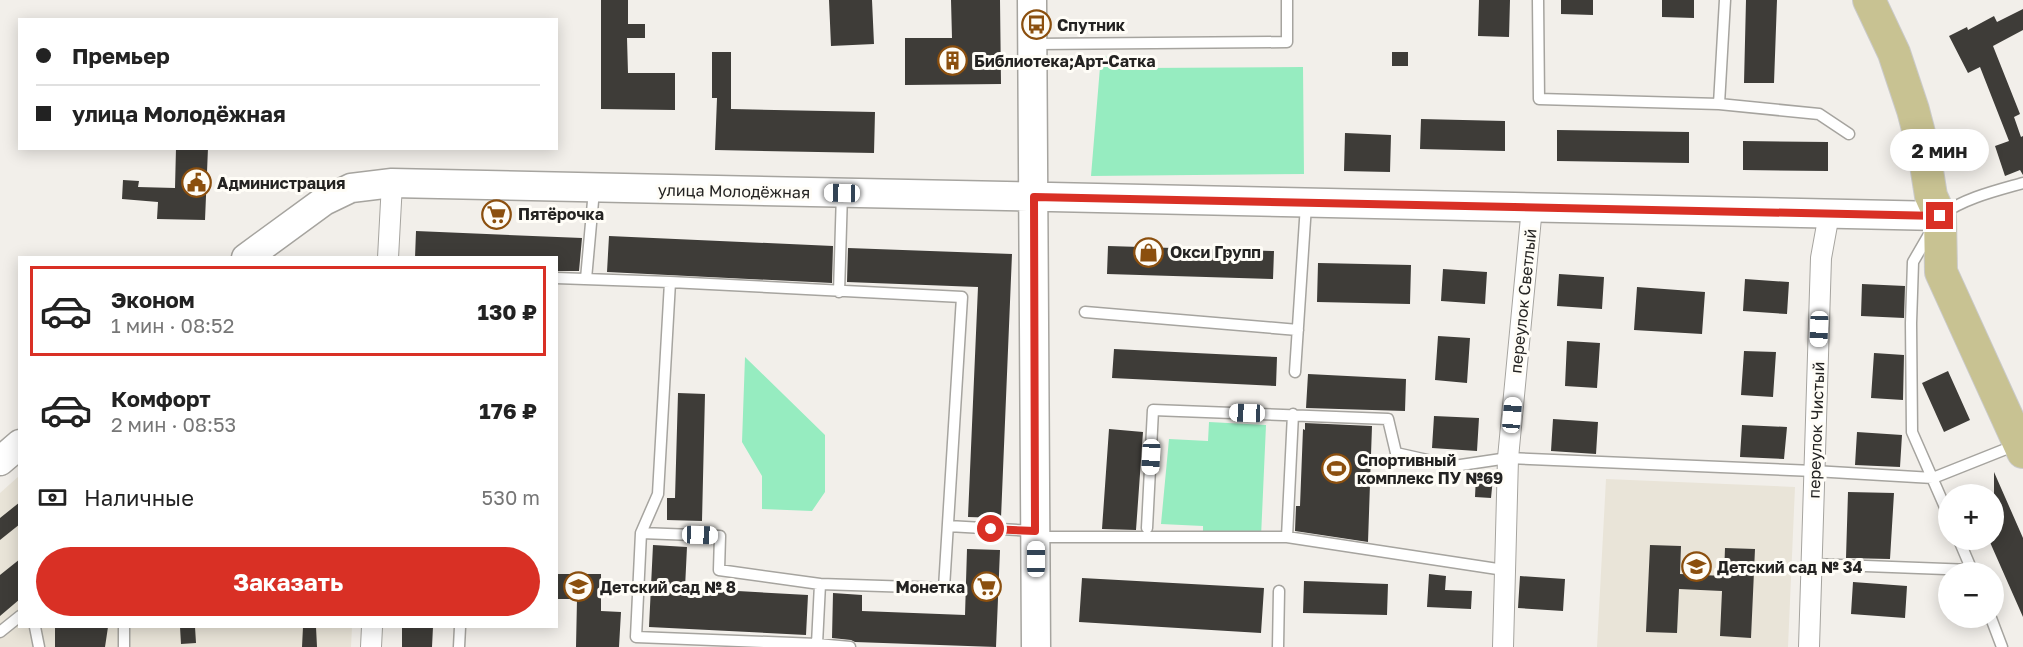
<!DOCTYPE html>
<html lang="ru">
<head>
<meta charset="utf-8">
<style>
	:root { --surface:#fff; --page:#f2f2f2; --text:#222; --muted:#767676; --line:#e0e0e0; --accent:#d93025 }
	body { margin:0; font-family:"Golos Text",sans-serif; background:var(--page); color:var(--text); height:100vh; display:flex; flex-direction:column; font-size:22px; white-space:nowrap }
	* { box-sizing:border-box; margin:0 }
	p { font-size:20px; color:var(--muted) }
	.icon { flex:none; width:33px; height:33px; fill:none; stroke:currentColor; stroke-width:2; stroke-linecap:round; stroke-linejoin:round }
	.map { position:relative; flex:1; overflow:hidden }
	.side { position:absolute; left:18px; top:256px; width:540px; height:372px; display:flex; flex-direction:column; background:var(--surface); border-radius:0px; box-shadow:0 3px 15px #0003 }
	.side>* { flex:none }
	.hud { position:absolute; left:18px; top:18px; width:540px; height:132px; border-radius:0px; box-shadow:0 3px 15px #0003; display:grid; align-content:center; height:132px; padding:0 18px; background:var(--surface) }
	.buttons { position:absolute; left:1938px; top:484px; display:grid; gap:12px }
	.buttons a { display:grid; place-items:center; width:66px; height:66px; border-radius:50%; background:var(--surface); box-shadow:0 3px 15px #0003; font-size:30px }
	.end { position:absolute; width:27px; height:27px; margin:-14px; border:8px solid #d93025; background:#fff; box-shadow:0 0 0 3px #fff }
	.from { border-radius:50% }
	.bubble { position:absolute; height:42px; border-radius:21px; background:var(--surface); box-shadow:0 3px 15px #0003; font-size:20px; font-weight:700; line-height:42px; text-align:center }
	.car { position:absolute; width:18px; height:36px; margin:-18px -9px; border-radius:8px; box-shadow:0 0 4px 2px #0007; background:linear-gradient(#fff 24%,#345 0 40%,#fff 0 76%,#345 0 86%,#fff 0) }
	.hud b { display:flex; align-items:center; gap:21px; height:57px; font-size:22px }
	.hud b+b { border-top:2px solid var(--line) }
	.hud i { width:15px; height:15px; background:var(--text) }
	ul { padding:10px 0 0; list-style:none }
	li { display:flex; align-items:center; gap:18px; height:90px; margin:0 12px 9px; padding:0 6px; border:3px solid transparent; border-radius:0px }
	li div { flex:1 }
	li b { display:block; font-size:22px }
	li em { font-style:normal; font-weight:700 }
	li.on { border-color:var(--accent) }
	li>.icon { width:54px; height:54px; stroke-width:1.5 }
	.pay { display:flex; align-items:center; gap:15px; height:66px; padding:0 18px; font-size:22px }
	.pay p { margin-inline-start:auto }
	.button { display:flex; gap:12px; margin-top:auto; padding:12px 18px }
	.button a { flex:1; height:69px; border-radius:36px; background:var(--accent); color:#fff; font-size:24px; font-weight:700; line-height:69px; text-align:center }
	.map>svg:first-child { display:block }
	.built { fill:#e9e4d8 }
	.green { fill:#96ecc0 }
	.building { fill:#3e3c38 }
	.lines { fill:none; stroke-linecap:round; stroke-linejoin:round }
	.lane-casing { stroke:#a6a49f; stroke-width:13 }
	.street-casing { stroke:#a6a49f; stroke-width:22 }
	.secondary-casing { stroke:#a6a49f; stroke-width:31 }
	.primary-casing { stroke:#cacaca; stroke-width:34 }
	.lane { stroke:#fff; stroke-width:10 }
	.street { stroke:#fff; stroke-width:20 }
	.secondary { stroke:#fff; stroke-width:28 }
	.primary { stroke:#c8c292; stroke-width:32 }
	.route { stroke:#d93025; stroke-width:8 }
	.labels { text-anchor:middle; stroke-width:6; stroke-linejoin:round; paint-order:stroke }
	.poi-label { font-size:16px; font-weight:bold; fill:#242322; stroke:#fffdf7; text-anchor:start }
	.street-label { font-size:16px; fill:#242322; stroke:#fffdf7 }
</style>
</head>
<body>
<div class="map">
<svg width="2023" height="647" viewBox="0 0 2023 647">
	<rect width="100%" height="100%" fill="#f2efea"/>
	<path class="built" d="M19 476 20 627H352L351 647H0V493Z
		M1606 479 1795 487 1788 647H1597Z"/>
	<path class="green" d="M1101 55 1144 68 1303 67 1304 174 1091 176Z
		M745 357 825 435V492L812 511 762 509V476L742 442Z
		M1209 422 1266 425 1261 537 1203 534V526L1161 524 1169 439 1208 441Z"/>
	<path class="building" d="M601 0H628V24H645V38H627L628 73H675V110L601 109Z
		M829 0H872L874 44 831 46Z
		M951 0H1000L1001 84 905 85V38H952Z
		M1479 0H1510L1509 37 1478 36Z
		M1561 0H1593V15L1561 14Z
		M1662 0H1694V18L1662 17Z
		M1746 0H1777L1774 83H1744Z
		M2023 9V30L1993 46 2020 114 2014 117 2021 137 2023 136V175L2020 170 2005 176 1995 146 2009 141 1980 67 1968 73 1949 36 1967 27 1968 30 1994 16 1997 22Z
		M712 52H731V109L875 112 874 153 715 150 717 98H712Z
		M1392 52H1408V66H1392Z
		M1421 119 1505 121V151L1420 149Z
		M1557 130 1689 132V163L1557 161Z
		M1345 133 1391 135 1390 172 1344 171Z
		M1743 141 1828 142V171L1743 170Z
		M176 148H208L205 220 157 219 158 202 122 199 123 180 139 181 138 187 175 188Z
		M416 231 582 238 579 271H556V258H415Z
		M609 236 833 246 832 283 607 272Z
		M1108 246 1274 251 1273 279 1107 274Z
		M848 248 1012 254 1001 518 968 517 978 287 847 282Z
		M1318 263 1411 265 1410 304 1317 302Z
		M1443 269 1487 272 1485 304 1441 301Z
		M1559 274 1604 277 1602 309 1557 306Z
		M1745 279 1789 282 1787 314 1743 311Z
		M1862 284 1905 286 1904 318 1861 316Z
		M1637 287 1705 292 1702 334 1634 330Z
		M1438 336 1470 338 1467 383 1435 380Z
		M1567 341 1600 343 1597 388 1565 386Z
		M1114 349 1277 357 1276 386 1112 378Z
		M1744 351 1776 352 1773 397 1741 395Z
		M1874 353 1904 355 1903 400 1871 398Z
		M1948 371 1970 420 1944 432 1922 383Z
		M1308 374 1406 379 1405 411 1306 408Z
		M678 393 705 394 702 521 667 520V498H675Z
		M1434 416 1479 418 1477 451 1432 448Z
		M1553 419 1598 422 1596 454 1551 451Z
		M1305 423 1372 426 1368 542 1295 531 1296 506H1300L1303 429 1305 430Z
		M1742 425 1787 427 1784 459 1740 457Z
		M1109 429 1143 432 1136 530 1102 529Z
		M1857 432 1902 435 1900 467 1855 465Z
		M1994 472 2023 538V617L1989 540H1994Z
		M1476 476 1493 478 1491 498 1475 497Z
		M1848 492 1894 493 1890 559 1846 558Z
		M20 502V524L0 540V518Z
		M653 545 687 547 685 588 808 595 806 635 649 627Z
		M1650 545 1681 546 1680 574 1724 576 1725 548 1755 549 1751 638 1720 636 1722 591 1679 589 1677 633 1646 632Z
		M967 549 1000 550 996 647 855 642 851 640 832 638 833 593 862 595V611L965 615Z
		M20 559V599L0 616V575Z
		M556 574H601V611L621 612 619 647H576L577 599H556Z
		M1429 574 1446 576 1445 590 1472 591 1471 609 1427 607Z
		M1520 576 1565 579 1563 611 1518 608Z
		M1082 578 1264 588 1261 633 1079 622Z
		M1304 581 1388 584 1387 615 1303 613Z
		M1853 582 1907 586 1905 618 1851 614Z
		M55 627H108L105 647H55Z
		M180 627H195L196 643 181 644Z
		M303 627H316L317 647H302Z
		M402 627H433L432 647H402Z"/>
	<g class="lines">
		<defs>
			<path id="lane" d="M1538 0 1539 99 1719 104 1725 0
				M1035 44 1287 42V0
				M1719 104 1819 114 1849 134
				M1941 215C1965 198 1995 191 2023 183
				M1931 231 1913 262 1911 323 1912 432 1948 514
				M556 278 670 282 658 494 641 533 720 536 719 570 820 584 817 644 850 647
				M586 279 594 190
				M670 282 962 297 944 588 820 584
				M839 292 842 193
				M1085 312 1298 330
				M1295 372 1306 205
				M948 526 1035 531
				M1147 528 1153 410 1388 419 1396 453 1454 466 1508 458 1814 471 1933 478 2016 445
				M641 533 636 637 817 644
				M1036 537H1287L1504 570
				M1287 537 1293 414
				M1959 540 1973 573
				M1812 564 1972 570
				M1991 618 2002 647
				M35 627 39 647
				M0 632 20 616
				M124 647V627
				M459 647 460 627
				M1278 647 1279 591"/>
			<path id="street" d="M388 258 392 183
				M371 647 372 627
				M1503 647 1508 458 1532 207
				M1809 647 1821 258 1829 214"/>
			<path id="secondary" d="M1032 0 1036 647
				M246 258 324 201 351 188 392 183 1940 216
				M0 461 20 444"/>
			<path id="primary" d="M1869 0 1894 53 1913 110 1924 152 1931 196 1940 216 1941 272 2023 452"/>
		</defs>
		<use href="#lane" class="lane-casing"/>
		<use href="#street" class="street-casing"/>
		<use href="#secondary" class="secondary-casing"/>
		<use href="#primary" class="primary-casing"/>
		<use href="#lane" class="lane"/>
		<use href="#street" class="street"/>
		<use href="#secondary" class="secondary"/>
		<use href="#primary" class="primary"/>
	</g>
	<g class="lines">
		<path class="route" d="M991 529 1035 531 1034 197 1940 216"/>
	</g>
	<defs>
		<symbol id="bus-ring" viewBox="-11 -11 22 22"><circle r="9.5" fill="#fffdf7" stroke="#8b4f0e" stroke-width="1.5"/><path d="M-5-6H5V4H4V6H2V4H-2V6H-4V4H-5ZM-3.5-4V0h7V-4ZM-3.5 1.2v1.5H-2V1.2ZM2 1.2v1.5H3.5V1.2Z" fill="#8b4f0e"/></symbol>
		<symbol id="building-ring" viewBox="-11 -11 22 22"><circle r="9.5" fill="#fffdf7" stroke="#8b4f0e" stroke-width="1.5"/><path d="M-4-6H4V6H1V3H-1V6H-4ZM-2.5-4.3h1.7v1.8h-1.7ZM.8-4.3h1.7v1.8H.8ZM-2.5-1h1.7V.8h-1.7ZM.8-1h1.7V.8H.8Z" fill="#8b4f0e"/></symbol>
		<symbol id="civic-ring" viewBox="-11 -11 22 22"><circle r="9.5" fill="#fffdf7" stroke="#8b4f0e" stroke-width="1.5"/><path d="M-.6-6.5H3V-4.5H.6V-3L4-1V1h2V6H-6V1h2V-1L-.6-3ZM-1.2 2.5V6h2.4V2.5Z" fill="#8b4f0e"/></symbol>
		<symbol id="supermarket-ring" viewBox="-11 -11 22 22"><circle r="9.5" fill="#fffdf7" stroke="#8b4f0e" stroke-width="1.5"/><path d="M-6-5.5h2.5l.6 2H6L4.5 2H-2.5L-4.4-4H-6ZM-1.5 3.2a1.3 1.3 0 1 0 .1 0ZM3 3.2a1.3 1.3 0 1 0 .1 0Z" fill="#8b4f0e"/></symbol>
		<symbol id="shop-ring" viewBox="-11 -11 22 22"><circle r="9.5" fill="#fffdf7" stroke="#8b4f0e" stroke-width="1.5"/><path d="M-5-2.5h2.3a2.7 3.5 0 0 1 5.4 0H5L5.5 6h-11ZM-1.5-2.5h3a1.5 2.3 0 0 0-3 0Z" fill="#8b4f0e"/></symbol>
		<symbol id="stadium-ring" viewBox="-11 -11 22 22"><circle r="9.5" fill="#fffdf7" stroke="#8b4f0e" stroke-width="1.5"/><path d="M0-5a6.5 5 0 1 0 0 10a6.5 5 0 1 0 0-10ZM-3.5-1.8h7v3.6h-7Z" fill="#8b4f0e"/></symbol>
		<symbol id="school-ring" viewBox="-11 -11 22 22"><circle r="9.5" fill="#fffdf7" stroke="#8b4f0e" stroke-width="1.5"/><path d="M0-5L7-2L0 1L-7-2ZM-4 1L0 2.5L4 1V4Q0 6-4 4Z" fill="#8b4f0e"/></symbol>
	</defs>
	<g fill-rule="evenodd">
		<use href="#bus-ring" x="1020" y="8" width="33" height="33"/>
		<use href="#building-ring" x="936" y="44" width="33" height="33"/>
		<use href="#civic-ring" x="180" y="166" width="33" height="33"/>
		<use href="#supermarket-ring" x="480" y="198" width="33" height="33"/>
		<use href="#shop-ring" x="1132" y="236" width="33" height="33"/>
		<use href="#stadium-ring" x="1320" y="452" width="33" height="33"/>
		<use href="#school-ring" x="1680" y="550" width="33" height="33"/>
		<use href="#school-ring" x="562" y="570" width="33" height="33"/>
		<use href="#supermarket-ring" x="970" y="570" width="33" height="33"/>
	</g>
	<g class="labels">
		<g class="poi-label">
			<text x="1057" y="31">Спутник</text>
			<text x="974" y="67">Библиотека;Арт-Сатка</text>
			<text x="217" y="189">Администрация</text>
			<text x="518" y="220">Пятёрочка</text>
			<text x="1170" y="258">Окси Групп</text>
			<text x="1357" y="466">Спортивный<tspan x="1357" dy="18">комплекс ПУ №69</tspan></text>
			<text x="1717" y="573">Детский сад № 34</text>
			<text x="600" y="593">Детский сад № 8</text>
			<text x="965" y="593" text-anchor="end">Монетка</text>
		</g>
		<g class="street-label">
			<text transform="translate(734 191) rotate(1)" y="6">улица Молодёжная</text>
			<text transform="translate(1523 301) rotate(-84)" y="6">переулок Светлый</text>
			<text transform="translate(1816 430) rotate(-88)" y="6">переулок Чистый</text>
		</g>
	</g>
</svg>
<div class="buttons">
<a>+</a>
<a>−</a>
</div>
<i class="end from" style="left:991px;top:529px"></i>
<i class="end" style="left:1940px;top:216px"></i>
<div class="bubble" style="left:1890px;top:129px;width:99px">2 мин</div>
<i class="car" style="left:842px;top:193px;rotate:271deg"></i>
<i class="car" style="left:1819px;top:329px;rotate:182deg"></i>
<i class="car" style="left:1247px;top:413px;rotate:272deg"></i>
<i class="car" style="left:1512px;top:415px;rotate:5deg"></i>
<i class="car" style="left:1151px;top:457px;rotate:183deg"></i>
<i class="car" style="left:700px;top:535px;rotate:92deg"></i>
<i class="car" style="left:1036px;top:559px;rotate:0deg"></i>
<div class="hud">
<b><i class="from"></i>Премьер</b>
<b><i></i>улица Молодёжная</b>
</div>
<section class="side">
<ul>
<li class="on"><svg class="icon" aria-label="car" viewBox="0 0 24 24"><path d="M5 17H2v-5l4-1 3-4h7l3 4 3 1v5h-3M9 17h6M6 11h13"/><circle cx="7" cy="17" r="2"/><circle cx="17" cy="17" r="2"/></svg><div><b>Эконом</b><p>1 мин · 08:52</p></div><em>130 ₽</em></li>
<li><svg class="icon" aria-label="car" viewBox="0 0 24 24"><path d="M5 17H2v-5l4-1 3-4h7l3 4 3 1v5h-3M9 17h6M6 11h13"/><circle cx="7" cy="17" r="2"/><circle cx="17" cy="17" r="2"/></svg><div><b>Комфорт</b><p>2 мин · 08:53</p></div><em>176 ₽</em></li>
</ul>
<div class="pay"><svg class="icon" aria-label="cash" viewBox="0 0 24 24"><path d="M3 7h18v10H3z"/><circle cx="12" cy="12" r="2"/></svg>Наличные<p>530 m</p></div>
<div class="button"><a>Заказать</a></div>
</section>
</div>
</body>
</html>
